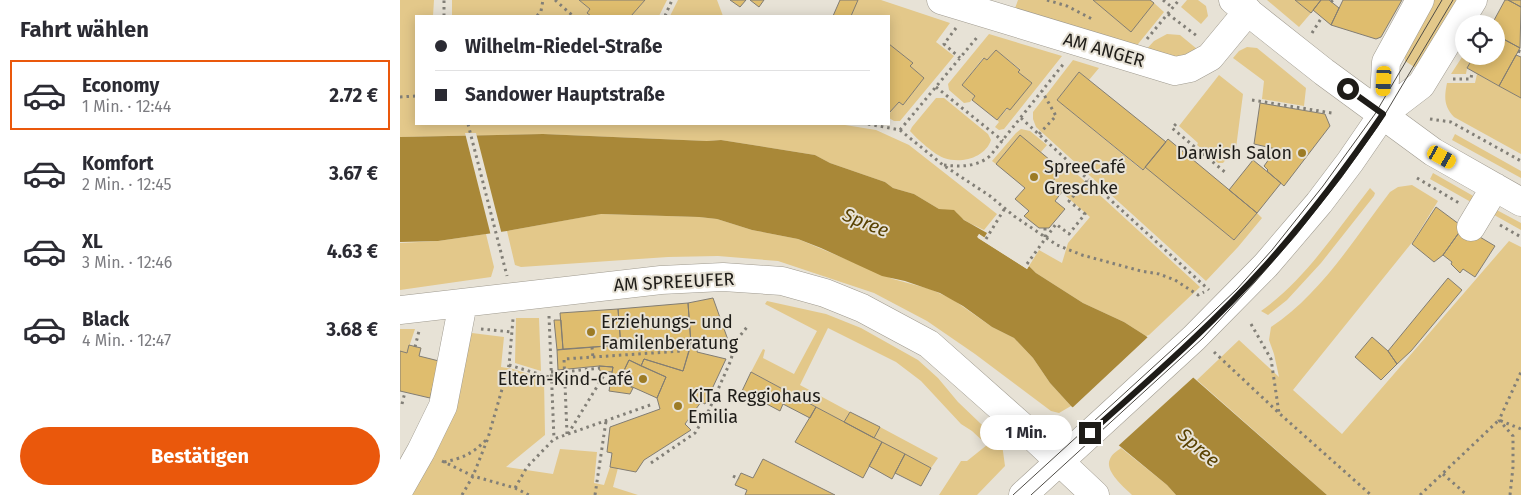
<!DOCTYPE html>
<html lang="de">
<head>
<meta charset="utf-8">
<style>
	:root { --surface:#fff; --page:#f7f7f7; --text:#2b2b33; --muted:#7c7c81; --line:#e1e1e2; --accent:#ea580c }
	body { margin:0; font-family:"Fira Sans",sans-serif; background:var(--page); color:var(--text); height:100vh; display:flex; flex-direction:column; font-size:19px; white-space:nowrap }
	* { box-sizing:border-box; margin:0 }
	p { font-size:16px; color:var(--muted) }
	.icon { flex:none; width:28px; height:28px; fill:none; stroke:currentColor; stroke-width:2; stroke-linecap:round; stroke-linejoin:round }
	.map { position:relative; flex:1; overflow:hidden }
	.details { display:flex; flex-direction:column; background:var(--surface); width:400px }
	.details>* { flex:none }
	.hud { position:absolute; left:15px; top:15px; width:475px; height:110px; border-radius:0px; box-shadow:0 2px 12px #0003; display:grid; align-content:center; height:110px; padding:0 20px; background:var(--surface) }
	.tools { position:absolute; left:1055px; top:15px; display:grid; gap:10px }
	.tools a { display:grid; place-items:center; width:50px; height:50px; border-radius:50%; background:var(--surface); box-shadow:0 2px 12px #0003; font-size:25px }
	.end { position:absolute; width:22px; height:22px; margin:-11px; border:6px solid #1e1c18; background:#fff; box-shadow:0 0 0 2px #fff }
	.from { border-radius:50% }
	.bubble { position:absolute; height:35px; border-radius:18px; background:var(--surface); box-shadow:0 2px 12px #0003; font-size:16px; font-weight:700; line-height:35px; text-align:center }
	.car { position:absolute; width:15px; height:30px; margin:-15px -8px; border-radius:6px; box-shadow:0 0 4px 1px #0007; background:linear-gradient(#f5c518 24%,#345 0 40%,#f5c518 0 76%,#345 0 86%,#f5c518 0) }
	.hud b { display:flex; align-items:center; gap:18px; height:48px; font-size:19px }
	.hud b+b { border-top:1px solid var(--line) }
	.hud i { width:12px; height:12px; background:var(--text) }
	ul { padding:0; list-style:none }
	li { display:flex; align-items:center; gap:15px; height:70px; margin:0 10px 8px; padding:0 10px; border:2px solid transparent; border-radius:0px }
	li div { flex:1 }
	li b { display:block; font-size:19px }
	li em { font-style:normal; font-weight:700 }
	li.current { border-color:var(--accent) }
	li>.icon { width:45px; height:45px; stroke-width:1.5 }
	h2 { padding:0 20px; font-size:22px; line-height:60px }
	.cta { display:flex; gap:10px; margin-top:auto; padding:10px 20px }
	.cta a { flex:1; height:58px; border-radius:30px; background:var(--accent); color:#fff; font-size:20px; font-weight:700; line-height:58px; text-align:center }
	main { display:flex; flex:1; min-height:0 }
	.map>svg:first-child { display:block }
	.green { fill:#e3c88a }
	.water { fill:#a98838 }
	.pier { fill:#e7e2d6 }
	.building { fill:#dfbd6e; stroke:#827d73 }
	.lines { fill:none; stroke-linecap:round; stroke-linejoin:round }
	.minor-casing { stroke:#9f9a8f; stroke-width:29 }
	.path { stroke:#827f77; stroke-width:3; stroke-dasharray:2.5 4; stroke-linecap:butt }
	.minor { stroke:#fff; stroke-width:28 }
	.tram { stroke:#4f4c46; stroke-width:1 }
	.route { stroke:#1e1c18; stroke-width:6 }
	.poi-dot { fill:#9c7b25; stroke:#e7e2d6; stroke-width:2 }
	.labels { text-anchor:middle; stroke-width:4; stroke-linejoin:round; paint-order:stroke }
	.street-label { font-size:18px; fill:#1e1c18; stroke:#e7e2d6 }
	.poi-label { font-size:18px; fill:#1e1c18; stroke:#e7e2d6; text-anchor:start }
	.water-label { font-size:19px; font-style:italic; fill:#584100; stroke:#e7e2d6 }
</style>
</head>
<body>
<main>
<section class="details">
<h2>Fahrt wählen</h2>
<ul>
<li class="current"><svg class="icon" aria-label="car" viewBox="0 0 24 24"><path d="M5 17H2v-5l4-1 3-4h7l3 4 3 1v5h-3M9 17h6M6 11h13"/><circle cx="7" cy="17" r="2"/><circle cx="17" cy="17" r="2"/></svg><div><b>Economy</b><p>1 Min. · 12:44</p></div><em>2.72 €</em></li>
<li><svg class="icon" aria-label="car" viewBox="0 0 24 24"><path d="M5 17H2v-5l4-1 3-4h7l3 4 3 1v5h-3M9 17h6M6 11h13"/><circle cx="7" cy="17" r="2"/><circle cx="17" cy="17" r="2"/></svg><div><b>Komfort</b><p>2 Min. · 12:45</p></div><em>3.67 €</em></li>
<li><svg class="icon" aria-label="car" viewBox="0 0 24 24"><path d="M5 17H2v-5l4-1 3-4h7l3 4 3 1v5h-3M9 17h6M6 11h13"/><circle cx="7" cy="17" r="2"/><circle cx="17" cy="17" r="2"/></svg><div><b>XL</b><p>3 Min. · 12:46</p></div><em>4.63 €</em></li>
<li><svg class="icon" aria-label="car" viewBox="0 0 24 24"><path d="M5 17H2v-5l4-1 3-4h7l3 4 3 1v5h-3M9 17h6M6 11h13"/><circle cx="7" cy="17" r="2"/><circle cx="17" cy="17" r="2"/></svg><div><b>Black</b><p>4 Min. · 12:47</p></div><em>3.68 €</em></li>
</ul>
<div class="cta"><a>Bestätigen</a></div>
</section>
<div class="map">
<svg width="1121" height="495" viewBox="0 0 1121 495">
	<rect width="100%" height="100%" fill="#e7e2d6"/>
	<path class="green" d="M0 0H34L33 16H16V124H439L476 130 509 145 597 214 584 230C574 225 562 221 556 212L539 209 514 194 493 188 485 182 430 163 415 155 321 140 307 141 143 134 0 137Z
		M52 0H179L190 9 187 13 191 16H52Z
		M245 0H267L259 16H231Z
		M278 0H317L323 16H270Z
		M457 0H481L550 23 536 42 554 56 500 121H494L489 118V114L499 102 503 105 524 78 510 66 513 63 489 44V16H451Z
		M618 0H693L731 31 754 3 764 12 734 49 613 14Z
		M787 0H798L806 6 808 16 801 24 781 7Z
		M867 0H895L911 13 899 27Z
		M1034 0H1063L1016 68 1005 61V55Z
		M589 34 662 56 604 129 599 130 595 127 599 122 597 120 632 83 618 72 620 69 596 50 587 60 583 58 562 85 575 96 570 102 564 103 549 90 548 84Z
		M767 34 780 35 797 49C775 66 769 60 744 52L754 41Z
		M847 47 857 48 906 88 904 106 862 99 864 81 833 58 839 51Z
		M1064 54V56H1073L1067 68 1066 74H1051Z
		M673 60 699 68 689 80 679 72 657 100 742 170 746 167 834 240 857 213 862 218 838 247 806 281 636 127 633 119V112Z
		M1077 74 1121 98V154L1054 117C1044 106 1044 98 1047 83H1075Z
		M819 75 843 94 836 148 823 163H818L797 145 798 143 779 126Z
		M536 98H544L588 134 591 140C585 158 561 164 544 158 535 155 517 139 510 131L512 127Z
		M621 129 630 131 647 145 641 152 596 164 592 161 616 133Z
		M1055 134 1121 171V178L1052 140Z
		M667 165 800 287 749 335 746 336 724 322 683 303 636 273 629 266 639 250 662 263 668 243 690 217 651 183Z
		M1033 173 1075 197 1078 206 1030 179Z
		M1012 185 1038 201 1014 240 893 390 942 434 1109 241 1121 247V495H927L797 380 839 340 879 377 874 354 869 340 871 327C920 295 955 238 990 192L998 187Z
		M970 188 975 193 974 196 921 263 887 300 868 315 861 311C905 280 937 230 970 188Z
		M1093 208 1121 223V230L1087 211Z
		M200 214 299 217 317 219 352 230 398 239 493 279 530 289 552 299 592 327 614 338 633 358 650 383 671 406 659 413 651 411 575 354 527 321 474 293 378 261 318 256 268 257 121 267 115 265 107 231Z
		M86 234 94 267 91 277 0 290V243L38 241Z
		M367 301 426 314 461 328 518 360 538 378 558 402 602 444 605 466 577 495H539L561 461H567L587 445 572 431 561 424 521 381 496 362 428 328 400 385 450 412 444 422 351 372 363 349 365 350 363 358 394 374 417 331 365 304Z
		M116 318H139L141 371 115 363Z
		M0 329H15L7 353 0 351Z
		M72 333 104 337 101 367 113 369 144 379 145 435 106 467 153 474 160 449 197 452 194 483 204 485 210 467 218 468 213 487 238 495H5Z
		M480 427 538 458 531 468 474 438Z
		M721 448 767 485 776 495H732C724 487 704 471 710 459 712 454 717 451 721 448Z"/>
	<path class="water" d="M143 134 307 141 321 140 415 155 430 163 485 182 493 188 514 194 539 209 554 210 564 220 587 233 584 238 579 234 578 238 627 269 629 266 636 273 683 303 724 322 746 336 927 495H776L767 485 671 406 650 383 633 358 614 338 592 327 563 306 540 293 505 281 482 276 421 248 398 239 352 230 317 219 299 217 201 214 107 231 38 241 0 242V137Z"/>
	<path class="pier" d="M65 133H76L102 235 91 236Z
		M579 234 629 266 627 269 577 237Z
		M749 336 796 375 717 447 671 409Z"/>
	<path class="building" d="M179 0H245L231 16H191L187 13 190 9Z
		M330 0H346L340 7Z
		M350 0H364L359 7Z
		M440 0H458L451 16H433Z
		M693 0H750L754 3 731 32Z
		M895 0H921L911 13Z
		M921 0H929L939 8 931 25 913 10Z
		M943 0H1002L981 37 976 39 931 25Z
		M1105 0H1108L1121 7 1120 48 1096 35V24H1092Z
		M1108 0H1121V7Z
		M1096 35 1120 48 1099 86 1067 68 1074 56H1096Z
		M489 44 513 63 510 66 524 78 503 105 499 102 489 113Z
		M596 50 620 70 618 72 632 83 610 110 607 108 597 120 572 100 575 96 562 85 584 58 587 60Z
		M1116 55 1121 57V98L1099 86Z
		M679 72 766 142 743 170 657 100Z
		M860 103 925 114 930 126 884 186 867 171 868 170 864 166 872 155 876 158 880 154 876 149 854 144Z
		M620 135 662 170 651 183 662 192 655 201 665 209 649 228H639L624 216 629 211 615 199 625 188 596 164Z
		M768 139 857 213 834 240 745 167Z
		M853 160 881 183 857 213 829 190Z
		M1036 207 1063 227 1043 255 1034 262 1012 244Z
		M1063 227 1095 246 1075 277 1063 269 1060 273 1051 264 1052 262 1043 255Z
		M1048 278 1062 290 1011 351 997 364 988 351Z
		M313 298 328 340 300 341 291 345 288 303Z
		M288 303 291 343 221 349 218 309Z
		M218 309 221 345 163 349 160 313Z
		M154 320H161L163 349 157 350Z
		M972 337 988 351 997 364 981 380 955 357Z
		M300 341 297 352 326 359 305 404 301 402 285 424 291 430 244 460 236 472 210 467 212 453 207 452 210 427 260 409 257 398 266 377 241 366 244 359 283 371 291 345Z
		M291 343 283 371 244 359 241 366 229 360 219 381 233 388 230 394 209 391 213 367 199 366 158 370 157 350 221 345V349Z
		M9 345 21 348 19 356 39 361 30 398 0 391V351L7 353Z
		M229 360 266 377 257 398 219 381Z
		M199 366 213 367 212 372 200 371Z
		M351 372 416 407 410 418 383 404 380 411 342 391Z
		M416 407 482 442 463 478 395 442Z
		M450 412 480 427 474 438 444 422Z
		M482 442 505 454 492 479 469 466Z
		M505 454 531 468 521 486 495 473Z
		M363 459 435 495H345L347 490 335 485 341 473 353 478Z"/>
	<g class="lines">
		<defs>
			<path id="minor" d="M541 0 775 71 790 68 810 57 848 11
				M833 0 924 72 1033 152 1121 202
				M983 114 986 62 1020 0
				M1071 227 1095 187
				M0 310 261 280 323 277 382 281 425 293 462 308 529 344 626 430 695 495
				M0 488 21 451 43 406 63 303
				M623 495 794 338 866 265 919 203 950 162 983 114 1021 85 1073 0"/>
		</defs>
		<use href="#minor" class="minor-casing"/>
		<path class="path" d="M155 0 173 16
			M647 0 667 6 694 20
			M763 0 773 8
			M931 2 933 0
			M768 14 797 36
			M44 16V0
			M137 16 141 11 143 0
			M265 16 272 0
			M556 28 544 44 560 58
			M912 33 922 17
			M747 39 779 0
			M1118 51 1121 52
			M1053 79H1071L1072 72
			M536 87 603 141
			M0 97 16 96
			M852 100 932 113
			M621 118 809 290
			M1030 119 1051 122 1121 161
			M68 124 107 276
			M468 124 500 130 543 165 590 196 614 216 657 245 682 255 741 271 759 274 775 280 798 295 804 292
			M776 124 772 128 826 173
			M500 130 579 35
			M639 134 656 116 642 91
			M544 165C560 167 577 167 590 156L665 62
			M1017 178 1059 203
			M1100 225 1121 237
			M645 228V237
			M586 239 605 208
			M627 264 656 224 669 234 685 214 669 201 688 180
			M149 316 154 439
			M851 324 871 359 879 413
			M81 329 112 332
			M15 347 19 331
			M192 347 193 358
			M814 352 880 414 971 495
			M109 365 152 378
			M172 371 200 368
			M151 372H158
			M2 404 5 392
			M167 434 164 359 282 351
			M168 434 206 372
			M42 461 73 476 115 488 129 495
			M44 462C63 458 72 454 86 440
			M251 463 295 433 309 410 331 360 335 342 347 327
			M1043 474 1067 495
			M333 476 339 479
			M115 488 127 467 154 439 253 404
			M62 495 73 476 88 438 109 365 113 319
			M195 495 206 421
			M1020 495 1099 420 1121 429
			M1110 495 1113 467V436L1099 420 1121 372"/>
		<use href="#minor" class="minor"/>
		<path class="tram" d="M613 495 796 328 837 289 872 250 923 186 975 114 1042 0
			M631 495 803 338 855 282 896 235 941 178 978 126 1053 0"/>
	</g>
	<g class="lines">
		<path class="route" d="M690 433C750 379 812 325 866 265 909 217 947 167 983 114L948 89"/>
	</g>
	<g class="poi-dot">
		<circle cx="902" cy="153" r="5"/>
		<circle cx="634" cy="177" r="5"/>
		<circle cx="191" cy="332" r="5"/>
		<circle cx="243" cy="379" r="5"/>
		<circle cx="278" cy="406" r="5"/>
	</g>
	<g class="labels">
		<g class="street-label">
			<text transform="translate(704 50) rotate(16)" y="6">AM ANGER</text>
			<text transform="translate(274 282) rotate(-3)" y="6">AM SPREEUFER</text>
		</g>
		<g class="poi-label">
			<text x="892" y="159" text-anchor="end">Darwish Salon</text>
			<text x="644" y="173">SpreeCafé<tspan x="644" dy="21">Greschke</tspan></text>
			<text x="201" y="328">Erziehungs- und<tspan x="201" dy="21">Familenberatung</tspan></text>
			<text x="233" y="385" text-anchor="end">Eltern-Kind-Café</text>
			<text x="288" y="402">KiTa Reggiohaus<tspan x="288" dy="21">Emilia</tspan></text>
		</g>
		<g class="water-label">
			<text transform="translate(466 222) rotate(22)" y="7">Spree</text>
			<text transform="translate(799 447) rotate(41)" y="7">Spree</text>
		</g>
	</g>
</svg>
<div class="tools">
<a><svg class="icon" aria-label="locate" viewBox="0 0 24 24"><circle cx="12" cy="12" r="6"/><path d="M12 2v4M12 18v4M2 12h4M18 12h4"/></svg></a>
</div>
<i class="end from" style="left:948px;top:89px"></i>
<i class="end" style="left:690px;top:433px"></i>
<div class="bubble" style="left:580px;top:415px;width:92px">1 Min.</div>
<i class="car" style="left:984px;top:81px;rotate:183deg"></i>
<i class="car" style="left:1042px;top:157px;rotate:119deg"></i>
<div class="hud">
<b><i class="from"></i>Wilhelm-Riedel-Straße</b>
<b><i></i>Sandower Hauptstraße</b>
</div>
</div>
</main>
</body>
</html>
